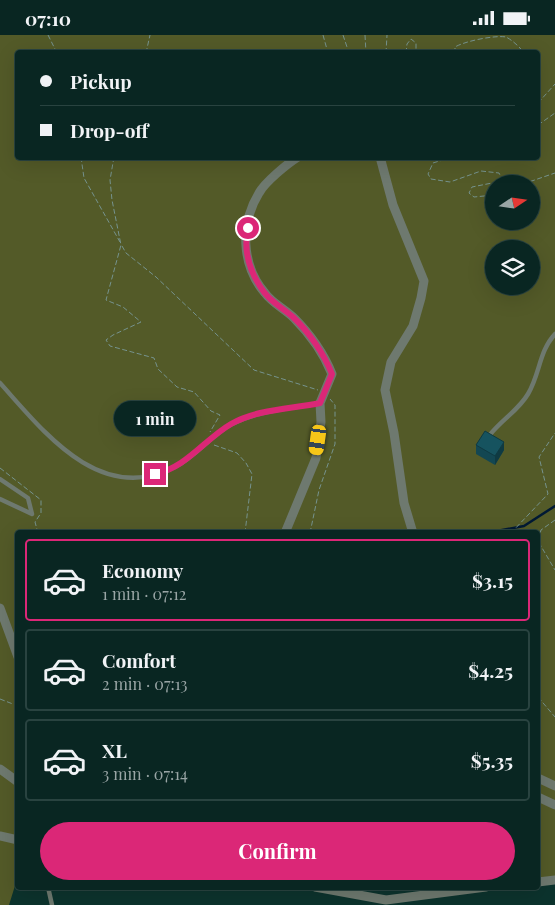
<!DOCTYPE html>
<html lang="en">
<head>
<meta charset="utf-8">
<style>
	:root { --surface:#092622; --page:#17322f; --text:#f1f3f6; --muted:#99a5a5; --line:#294340; --accent:#db2777 }
	body { margin:0; font-family:"Playfair Display",serif; background:var(--page); color:var(--text); height:100vh; display:flex; flex-direction:column; font-size:19px; white-space:nowrap }
	* { box-sizing:border-box; margin:0 }
	p { font-size:16px; color:var(--muted) }
	.icon { flex:none; width:28px; height:28px; fill:none; stroke:currentColor; stroke-width:2; stroke-linecap:round; stroke-linejoin:round }
	.map { position:relative; flex:1; overflow:hidden }
	.panel { position:absolute; left:15px; top:495px; width:525px; height:360px; display:flex; flex-direction:column; background:var(--surface); border-radius:5px; box-shadow:0 5px 20px #0002,0 0 0 1px var(--line) }
	.panel>* { flex:none }
	.hud { position:absolute; left:15px; top:15px; width:525px; height:110px; border-radius:5px; box-shadow:0 5px 20px #0002,0 0 0 1px var(--line); display:grid; align-content:center; height:110px; padding:0 25px; background:var(--surface) }
	.needle { width:32px; rotate:77deg }
	.fabs { position:absolute; left:485px; top:140px; display:grid; gap:10px }
	.fabs a { display:grid; place-items:center; width:55px; height:55px; border-radius:50%; background:var(--surface); box-shadow:0 5px 20px #0002,0 0 0 1px var(--line); font-size:25px }
	.end { position:absolute; width:22px; height:22px; margin:-11px; border:6px solid #db2777; background:#fff; box-shadow:0 0 0 2px #fff }
	.from { border-radius:50% }
	.bubble { position:absolute; height:35px; border-radius:18px; background:var(--surface); box-shadow:0 5px 20px #0002,0 0 0 1px var(--line); font-size:16px; font-weight:700; line-height:35px; text-align:center }
	.car { position:absolute; width:15px; height:30px; margin:-15px -8px; border-radius:6px; box-shadow:0 0 4px 1px #0007; background:linear-gradient(#f5c518 24%,#345 0 40%,#f5c518 0 76%,#345 0 86%,#f5c518 0) }
	.hud b { display:flex; align-items:center; gap:18px; height:48px; font-size:19px }
	.hud b+b { border-top:1px solid var(--line) }
	.hud i { width:12px; height:12px; background:var(--text) }
	ul { padding:9px 0 0; list-style:none }
	li { display:flex; align-items:center; gap:15px; height:82px; margin:0 10px 8px; padding:0 15px; border:2px solid var(--line); border-radius:5px }
	li div { flex:1 }
	li b { display:block; font-size:19px }
	li em { font-style:normal; font-weight:700 }
	li.current { border-color:var(--accent) }
	li>.icon { width:45px; height:45px; stroke-width:1.5 }
	.primary-button { display:flex; gap:10px; margin-top:auto; padding:10px 25px }
	.primary-button a { flex:1; height:58px; border-radius:30px; background:var(--accent); color:#fff; font-size:20px; font-weight:700; line-height:58px; text-align:center }
	.status { display:flex; justify-content:space-between; align-items:center; height:35px; padding:0 25px; background:var(--surface); direction:ltr }
	.status svg { height:14px; fill:currentColor }
	.map>svg:first-child { display:block }
	.green { fill:#535a28; fill-rule:evenodd }
	.lines { fill:none; stroke-linecap:round; stroke-linejoin:round }
	.stream { stroke:#001934; stroke-width:2.5 }
	.path { stroke:#76938e; stroke-width:1; stroke-dasharray:5 2.5; stroke-linecap:butt }
	.lane { stroke:#6e796f; stroke-width:4.5 }
	.street { stroke:#6e796f; stroke-width:9 }
	.wall { fill:#134752 }
	.shaded-wall { fill:#0f3a42 }
	.building { fill:#16535f; stroke:#0f3a42 }
	.route { stroke:#db2777; stroke-width:6 }
</style>
</head>
<body>
<div class="status"><b>07:10</b><svg viewBox="0 0 49 12"><path d="M0 12V9h3v3zM5 12V6h3v6zM10 12V3h3v9zM15 12V0h3v12zM26 1h20v11H26zM47 4h2v5h-2z"/></svg></div>
<div class="map">
<svg width="555" height="870" viewBox="0 0 555 870">
	<rect width="100%" height="100%" fill="#0c332d"/>
	<path class="green" d="M0 0H555V842L538 843V498H18V841L9 870H0ZM18 18H538V122H18ZM494 149H531V186H494ZM494 214H531V251H494Z
		M361 853V852L428 853 383 856Z"/>
	<g class="lines">
		<path class="stream" d="M486 498 524 491 555 471"/>
		<path class="path" d="M48 0 57 18
			M323 0 328 18
			M343 0 349 18
			M365 0 366 18
			M146 18 150 0
			M386 18 387 0
			M406 18 407 9 411 4 416 8V18
			M455 18V12C465 6 495 0 506 2 512 5 520 12 524 18
			M491 18 494 15 496 18
			M538 68 555 49
			M538 90 555 78
			M81 122 84 143 120 207
			M114 122 110 145 112 165 121 210 106 265 123 272 141 287 113 300 106 305 110 311 154 323 158 334 177 352 194 357 211 376 220 380 210 397
			M452 122 433 128 428 139 431 144 450 147 481 136 499 138 502 144 497 147 472 152 469 158 474 162 494 160
			M523 149 555 138
			M122 211 126 218 156 242 254 335 318 355
			M214 410 237 418 246 428 252 439 245 498
			M0 433 41 465V478L35 487 38 498
			M555 485 541 495 538 506 555 535
			M310 498 319 455 335 409V370L330 364
			M511 498 548 459 539 422 555 398
			M538 662 555 682
			M0 664 18 671"/>
		<path class="lane" d="M0 348C44 397 100 471 175 432 196 422 211 400 232 389 260 375 291 374 320 368
			M489 401C501 385 518 376 528 359 540 339 539 316 555 299
			M0 444 28 463 32 479 0 464
			M48 852 52 870"/>
		<path class="street" d="M380 122 393 170 424 246 421 263 413 291 391 327 385 355 394 398 404 468 413 498
			M285 498 316 423 321 387 320 368 332 339C324 319 309 298 294 283 285 274 272 268 265 258 241 230 240 189 259 158 265 147 287 129 298 122
			M0 573 18 622
			M0 734 18 747
			M538 743 555 751
			M538 762 555 770
			M0 801 18 805
			M538 847 555 845
			M315 852 386 865 486 852"/>
	</g>
	<path class="wall" d="M476 410 504 415 495 430 476 419Z"/>
	<path class="shaded-wall" d="M504 407V415L495 430V421Z"/>
	<path class="building" d="M485 396 504 407 495 421 476 410Z"/>
	<g class="lines">
		<path class="route" d="M155 439C186 433 205 404 231 389 258 374 291 374 320 368L332 339C324 319 309 297 293 282 284 274 271 267 264 257 250 238 243 216 248 193"/>
	</g>
</svg>
<div class="fabs">
<a><svg class="needle" viewBox="-14 -14 28 28"><path d="M0-13l5 13h-10z" fill="#e53935"/><path d="M0 13l5-13h-10z" fill="#99a5a5"/></svg></a>
<a><svg class="icon" aria-label="layers" viewBox="0 0 24 24"><path d="M12 4l9 5-9 5-9-5zM3 14l9 5 9-5"/></svg></a>
</div>
<i class="end from" style="left:248px;top:193px"></i>
<i class="end" style="left:155px;top:439px"></i>
<div class="bubble" style="left:114px;top:366px;width:82px">1 min</div>
<i class="car" style="left:318px;top:405px;rotate:188deg"></i>
<div class="hud">
<b><i class="from"></i>Pickup</b>
<b><i></i>Drop-off</b>
</div>
<section class="panel">
<ul>
<li class="current"><svg class="icon" aria-label="car" viewBox="0 0 24 24"><path d="M5 17H2v-5l4-1 3-4h7l3 4 3 1v5h-3M9 17h6M6 11h13"/><circle cx="7" cy="17" r="2"/><circle cx="17" cy="17" r="2"/></svg><div><b>Economy</b><p>1 min · 07:12</p></div><em>$3.15</em></li>
<li><svg class="icon" aria-label="car" viewBox="0 0 24 24"><path d="M5 17H2v-5l4-1 3-4h7l3 4 3 1v5h-3M9 17h6M6 11h13"/><circle cx="7" cy="17" r="2"/><circle cx="17" cy="17" r="2"/></svg><div><b>Comfort</b><p>2 min · 07:13</p></div><em>$4.25</em></li>
<li><svg class="icon" aria-label="car" viewBox="0 0 24 24"><path d="M5 17H2v-5l4-1 3-4h7l3 4 3 1v5h-3M9 17h6M6 11h13"/><circle cx="7" cy="17" r="2"/><circle cx="17" cy="17" r="2"/></svg><div><b>XL</b><p>3 min · 07:14</p></div><em>$5.35</em></li>
</ul>
<div class="primary-button"><a>Confirm</a></div>
</section>
</div>
</body>
</html>
